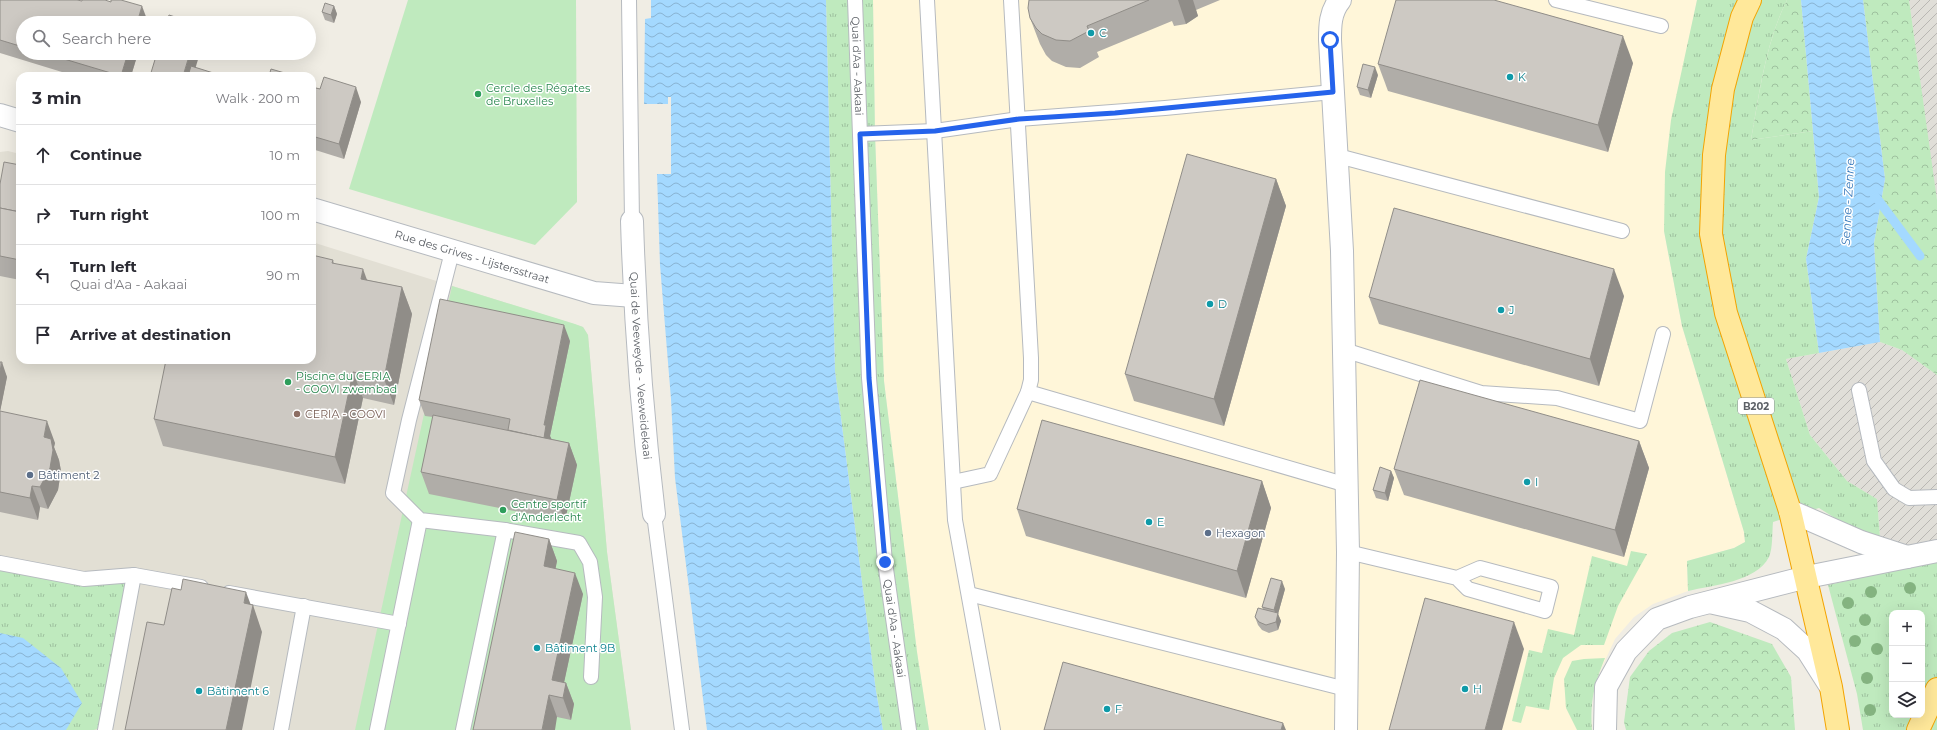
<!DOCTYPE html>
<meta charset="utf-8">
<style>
body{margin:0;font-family:Montserrat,sans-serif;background:#f7f7f7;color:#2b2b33}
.controls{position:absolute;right:12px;bottom:12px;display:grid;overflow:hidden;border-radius:8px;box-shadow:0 4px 16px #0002}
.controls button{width:36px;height:36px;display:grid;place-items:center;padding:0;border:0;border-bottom:1px solid #e1e1e2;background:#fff;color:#2b2b33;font:20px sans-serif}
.stop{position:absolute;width:12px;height:12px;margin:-9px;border:3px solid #2563eb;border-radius:50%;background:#fff}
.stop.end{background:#2563eb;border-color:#fff;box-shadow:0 1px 4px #0008}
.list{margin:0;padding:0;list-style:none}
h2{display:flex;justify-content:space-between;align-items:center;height:52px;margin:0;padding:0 16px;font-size:17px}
h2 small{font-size:13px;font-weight:400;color:#7c7c81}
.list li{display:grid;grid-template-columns:26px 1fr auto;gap:12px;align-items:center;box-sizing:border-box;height:60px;padding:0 16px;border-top:1px solid #e1e1e2}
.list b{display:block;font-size:15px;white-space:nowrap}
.list p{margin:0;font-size:13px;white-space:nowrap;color:#7c7c81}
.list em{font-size:13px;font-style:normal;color:#7c7c81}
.icon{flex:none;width:22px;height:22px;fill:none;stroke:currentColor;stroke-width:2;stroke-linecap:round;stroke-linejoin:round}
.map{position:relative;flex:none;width:1937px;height:730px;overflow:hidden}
.search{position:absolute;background:#fff;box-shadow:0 4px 16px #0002;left:16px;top:16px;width:300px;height:44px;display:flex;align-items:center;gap:10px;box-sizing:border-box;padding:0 14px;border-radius:22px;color:#7c7c81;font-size:15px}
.panel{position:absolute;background:#fff;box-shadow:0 4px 16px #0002;left:16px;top:72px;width:300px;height:292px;border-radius:12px}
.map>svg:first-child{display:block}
</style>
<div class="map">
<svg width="1937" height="730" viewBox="0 0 1937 730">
<defs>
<pattern id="industrial-furrows" width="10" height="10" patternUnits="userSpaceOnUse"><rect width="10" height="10" fill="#e0ded8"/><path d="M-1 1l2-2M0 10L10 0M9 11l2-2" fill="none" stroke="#b9b7b3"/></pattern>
<pattern id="grass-tufts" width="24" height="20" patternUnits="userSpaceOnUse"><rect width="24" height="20" fill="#bfeabe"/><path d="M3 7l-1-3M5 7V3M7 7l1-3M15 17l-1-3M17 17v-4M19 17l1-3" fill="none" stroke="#9ec19e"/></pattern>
<pattern id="forest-crowns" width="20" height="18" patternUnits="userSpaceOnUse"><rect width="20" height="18" fill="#bfeabe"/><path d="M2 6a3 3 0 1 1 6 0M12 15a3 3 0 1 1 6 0" fill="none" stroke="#9ec19e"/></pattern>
<pattern id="water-waves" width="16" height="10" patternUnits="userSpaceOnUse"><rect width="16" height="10" fill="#a4d9ff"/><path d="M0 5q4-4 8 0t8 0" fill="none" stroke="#89b3d2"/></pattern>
</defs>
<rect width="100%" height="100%" fill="#f0ede4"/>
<polygon fill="#fff6d9" points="873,0 1697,0 1685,59 1664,231 1682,326 1744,532 1745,542 1734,548 1687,561 1688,591 1653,604 1634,617 1615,639 1596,680 1590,708 1592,730 929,730 917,652 884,381 875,134"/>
<g fill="url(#industrial-furrows)">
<polygon points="1909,0 1937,0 1937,200 1935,190"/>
<polygon points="1880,342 1902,350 1937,375 1937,561 1880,537 1877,499 1847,481 1810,435 1786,359"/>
</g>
<polygon fill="#e2dfd4" points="8,151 20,154 20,360 312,360 312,242 583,327 588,335 607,552 631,730 0,730 0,152"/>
<g fill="url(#grass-tufts)" fill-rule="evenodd">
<polygon points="826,0 873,0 875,134 884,381 917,652 929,730 883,730 876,691 835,371"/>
<path d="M1697 0H1787C1766 41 1759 94 1751 140L1813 131 1819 197 1806 259 1819 353 1786 359 1810 435 1847 481 1877 499 1880 537 1849 527 1819 508 1773 522C1772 532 1773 548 1769 557 1756 582 1713 585 1688 591L1687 561 1734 548 1745 542 1744 532 1682 326 1664 231 1665 172 1671 120Z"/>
<polygon points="1631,551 1647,554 1618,606 1604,645 1581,645 1563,658 1554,678 1549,710 1526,706 1521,723 1512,721 1529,650 1542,653 1548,629 1574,635 1592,556 1627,566"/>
<polygon points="0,559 128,583 102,727 94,730 0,730"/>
<path d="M1937 561V730H1863L1857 694 1828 585ZM1892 613H1922V715H1892Z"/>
<path d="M1605 658C1594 685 1590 701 1592 730H1577L1566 708 1564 679 1572 661 1584 659Z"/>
</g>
<g fill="url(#forest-crowns)">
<path d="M1787 0H1801L1813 131 1751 140C1759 95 1766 41 1787 0Z"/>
<polygon points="1863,0 1909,0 1937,200 1937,375 1902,350 1880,342 1874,243 1885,179"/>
<polygon points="1710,622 1772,644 1791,677 1795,730 1626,730 1624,722 1630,677 1649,651 1672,633"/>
</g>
<g fill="#bfeabe">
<polygon points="408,0 576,0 577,202 535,245 349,189"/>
<polygon points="452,286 575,324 583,327 588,335 607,552 631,730 355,730"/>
</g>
<g fill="url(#water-waves)">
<polygon points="651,0 826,0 835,371 876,691 883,730 707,730 675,478 671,399 660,265 657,174 671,174 671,97 668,97 668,104 644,104 645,19 651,18"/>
<polygon points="1801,0 1863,0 1885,179 1874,243 1880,342 1819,353 1806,259 1819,197"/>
<polygon points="0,633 23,638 61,668 82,703 66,730 0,730"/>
</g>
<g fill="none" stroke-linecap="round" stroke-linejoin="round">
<polyline stroke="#a4d9ff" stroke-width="9" points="1873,193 1920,256"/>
<g stroke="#b6babf" stroke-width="16">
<g id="service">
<polyline points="629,0 632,221"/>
<path id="s1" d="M855 0 869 378 885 562 909 730"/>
<polyline points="927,0 955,520 993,730"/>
<polyline points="1011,0 1031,358 1031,380 1028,392 1347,485"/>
<polyline points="1556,0 1661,26"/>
<polyline points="860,134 935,131 1019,119 1165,108 1333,92"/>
<polyline points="1338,156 1622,231"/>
<polyline points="452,252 409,420 393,493 420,520 505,530 579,543 590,562 595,597 591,677"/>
<polyline points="1344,350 1481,393 1557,398 1640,421 1663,334"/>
<polyline points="1859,390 1874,461 1894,489 1909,498 1937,497"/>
<polyline points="953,482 990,474 1028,392"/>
<polyline points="654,514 682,730"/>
<polyline points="1348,552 1457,578 1468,589 1545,611 1551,587 1480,568 1457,578"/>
<polyline points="0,563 84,579 134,575 201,587"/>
<polyline points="229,593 399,624"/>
<polyline points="969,594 1346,689"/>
<polyline points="105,730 134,575"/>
<polyline points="281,730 304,606"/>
<polyline points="377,730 420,520"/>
<polyline points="463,730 505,530"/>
</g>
</g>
<g stroke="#b6babf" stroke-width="24">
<g id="minor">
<path d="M1340 0C1330 12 1330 26 1330 40L1342 251 1348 552 1346 730"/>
<polyline points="0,115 20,121"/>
<path id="s2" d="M312 209 594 293 634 296"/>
<path id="s3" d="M632 221C635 319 642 416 654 514"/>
<polyline points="1790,511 1861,542 1907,557"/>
<polyline points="1714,603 1750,611 1784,629 1808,651 1829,684"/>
<polyline points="1605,730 1606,687 1626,651 1657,619 1690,607 1807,577 1937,551"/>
</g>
</g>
<g stroke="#f3a300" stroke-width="24">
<g id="trunk">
<polyline points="1750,0 1742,17 1723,89 1714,155 1711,234 1726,313 1790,511 1831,687 1838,730"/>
<polyline points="1918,730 1937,689"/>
</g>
</g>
<use href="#service" stroke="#fff" stroke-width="14"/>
<use href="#minor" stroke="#fff" stroke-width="22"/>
<use href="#trunk" stroke="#ffe89a" stroke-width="22"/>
</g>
<g fill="#84b380">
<circle cx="1910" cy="588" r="6"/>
<circle cx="1871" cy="592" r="6"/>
<circle cx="1848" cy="603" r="6"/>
<circle cx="1865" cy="620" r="6"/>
<circle cx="1855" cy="641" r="6"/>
<circle cx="1877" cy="649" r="6"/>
<circle cx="1867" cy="678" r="6"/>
<circle cx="1870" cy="710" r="6"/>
</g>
<g fill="#b0ada8">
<polygon points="0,0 148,22 23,23 23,53 138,53 131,76 75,76 0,53"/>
<polygon points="1029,0 1220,0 1196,10 1198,16 1186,24 1174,26 1172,21 1097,52 1099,57 1080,68 1066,67 1052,61 1046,55 1040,44 1030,18"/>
<polygon points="334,6 337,14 334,23 325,20 322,12"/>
<polygon points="1633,63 1608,152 1388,91 1378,64"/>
<polygon points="1378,75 1371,98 1360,95 1357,87"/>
<polygon points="312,87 361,102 344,159 312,149"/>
<polygon points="20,165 20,280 0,276 0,184"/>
<polygon points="1276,179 1286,206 1224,426 1134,401 1125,374"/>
<polygon points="333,260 334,263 368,280 402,287 412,314 394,405 363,398 345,484 163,446 154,419"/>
<polygon points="1624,296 1599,386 1379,324 1369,297"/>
<polygon points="570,341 550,436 551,439 569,443 577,465 565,521 429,494 421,472 433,417 425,416 419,400"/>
<polygon points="0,362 7,377 0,411 55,443 54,447 59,460 61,471 58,490 48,509 40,507 38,520 0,512"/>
<polygon points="1639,441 1649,468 1624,557 1404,495 1394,469"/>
<polygon points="1391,471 1394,478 1388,501 1376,498 1373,490"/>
<polygon points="1262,481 1271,508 1246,598 1026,536 1017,509"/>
<polygon points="549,539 557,561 555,569 583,594 564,682 566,683 574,704 571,720 557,717 473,730"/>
<polygon points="1285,589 1278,614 1281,621 1278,630 1269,633 1262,630 1258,625 1255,617 1263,609 1262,607"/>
</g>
<g fill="#908d88">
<polygon points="1178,0 1193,0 1198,16 1186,24"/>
<polygon points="142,6 148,22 147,23 137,23"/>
<polygon points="334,6 337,14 334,23 331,15"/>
<polygon points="1623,36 1633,63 1608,152 1598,125"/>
<polygon points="128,53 138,53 131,76 121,76"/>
<polygon points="190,53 200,53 193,76 183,76"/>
<polygon points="1375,67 1378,75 1371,98 1368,90"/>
<polygon points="356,87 361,102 344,159 339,144"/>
<polygon points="1276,179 1286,206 1224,426 1214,399"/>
<polygon points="363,269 373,296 361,279"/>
<polygon points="1614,269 1624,296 1599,386 1590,359"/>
<polygon points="402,287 412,314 394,405 384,379"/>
<polygon points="564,325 570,341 550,436 552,440 542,443 544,425"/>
<polygon points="2,362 7,377 0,412 0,371"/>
<polygon points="353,372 363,398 345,484 335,457"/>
<polygon points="47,421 55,443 54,447 59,460 61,471 58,490 48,509 40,487 44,437"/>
<polygon points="1639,441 1649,468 1624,557 1615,530"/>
<polygon points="569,443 577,465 565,521 557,500"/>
<polygon points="1391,471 1394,478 1388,501 1385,493"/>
<polygon points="1262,481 1271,508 1246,598 1237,571"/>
<polygon points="32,486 40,507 38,520 30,498"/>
<polygon points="549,539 557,561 552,588 544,566"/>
<polygon points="575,573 583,594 561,697 552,680"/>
<polygon points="1282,581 1285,589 1278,614 1281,621 1278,630 1276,622 1277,617 1274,610"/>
<polygon points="246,592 252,608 253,605 262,632 242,730 226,730 244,603"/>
<polygon points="1514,622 1524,649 1502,730 1485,730"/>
<polygon points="566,683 574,704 571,720 563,698"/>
<polygon points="549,695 557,717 555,730 542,730"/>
<polygon points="1283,723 1286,730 1281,730"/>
</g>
<g fill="#cdc9c3" stroke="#908d88">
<polygon points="0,0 77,0 82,1 82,0 105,0 111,2 111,0 121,0 142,6 137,23 23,23 23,47 0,40"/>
<polygon points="1029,0 1149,0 1087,26 1089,31 1070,41 1056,40 1042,34 1036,28 1030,18 1028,8"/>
<polygon points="1396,0 1494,0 1623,36 1598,125 1378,64"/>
<polygon points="325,3 334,6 331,15 322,12"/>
<polygon points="169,15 194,23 166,23"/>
<polygon points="44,53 128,53 121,76"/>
<polygon points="157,53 190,53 183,76 150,76"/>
<polygon points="1363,64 1375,67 1368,90 1357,87"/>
<polygon points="191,66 223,76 188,76"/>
<polygon points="271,69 295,76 269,76"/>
<polygon points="324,77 356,87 339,144 312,136 312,87 320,89"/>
<polygon points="1187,154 1276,179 1214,399 1125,374"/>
<polygon points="4,162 20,165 20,212 0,208 0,184"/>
<polygon points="0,208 20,212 20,260 0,256"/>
<polygon points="1394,208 1614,269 1590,359 1369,297"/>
<polygon points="312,255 333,260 332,263 363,269 361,279 402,287 384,379 353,372 335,457 154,419 166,360 312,360"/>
<polygon points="440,299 564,325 544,425 546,425 544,438 508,430 510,419 419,400"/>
<polygon points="0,362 2,362 0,371"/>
<polygon points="1420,380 1639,441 1615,530 1394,469"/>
<polygon points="0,411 47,421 44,437 51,439 53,450 50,468 40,487 32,486 30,498 0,492"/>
<polygon points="433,415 569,443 557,500 421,472"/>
<polygon points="1042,420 1262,481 1237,571 1017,509"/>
<polygon points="1380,467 1391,471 1385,493 1373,490"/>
<polygon points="515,532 549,539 544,566 575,573 552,680 566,683 563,698 549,695 542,730 473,730"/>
<polygon points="1271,578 1282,581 1274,610 1262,607"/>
<polygon points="183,579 246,592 244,603 253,605 226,730 125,730 147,622 164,625 172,588 181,590"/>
<polygon points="1425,598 1514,622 1485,730 1389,730"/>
<polygon points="1258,608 1278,613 1276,622 1266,625 1259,622 1255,617"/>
<polygon points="1063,662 1283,723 1281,730 1044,730"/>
</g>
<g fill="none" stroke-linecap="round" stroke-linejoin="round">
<polyline stroke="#2563eb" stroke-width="5" points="885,562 869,378 860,134 935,131 1019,119 1115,113 1333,92 1330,40"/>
</g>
<g fill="#0f9aa8" stroke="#fff" stroke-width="1.5">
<circle cx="1091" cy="33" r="4"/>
<circle cx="1510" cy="77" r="4"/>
<circle cx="1210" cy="304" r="4"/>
<circle cx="1501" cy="310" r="4"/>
<circle cx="1527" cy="482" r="4"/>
<circle cx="1149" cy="522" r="4"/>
<circle cx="537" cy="648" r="4"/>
<circle cx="1465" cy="689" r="4"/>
<circle cx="199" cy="691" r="4"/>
<circle cx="1107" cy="709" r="4"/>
</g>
<g fill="#2e9e5b" stroke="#fff" stroke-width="1.5">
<circle cx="478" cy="94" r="4"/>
<circle cx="288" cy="382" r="4"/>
<circle cx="503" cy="510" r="4"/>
</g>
<circle fill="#8d6e63" stroke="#fff" stroke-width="1.5" cx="297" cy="414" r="4"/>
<g fill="#5c6f8a" stroke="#fff" stroke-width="1.5">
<circle cx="30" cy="475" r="4"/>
<circle cx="1208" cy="533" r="4"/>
</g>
<g text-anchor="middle" stroke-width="3" stroke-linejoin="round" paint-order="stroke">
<rect fill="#fff" stroke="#8d9094" stroke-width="1" x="1738" y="398" width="36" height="16" rx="3"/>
<g font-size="10" font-weight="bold" fill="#5c6066">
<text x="1756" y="410">B202</text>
</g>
<g font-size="11" fill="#0d838f" stroke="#fff" text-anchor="start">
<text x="1099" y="37">C</text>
<text x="1518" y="81">K</text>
<text x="1218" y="308">D</text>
<text x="1509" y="314">J</text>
<text x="1535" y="486">I</text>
<text x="1157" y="526">E</text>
<text x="545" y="652">Bâtiment 9B</text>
<text x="1473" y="693">H</text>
<text x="207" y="695">Bâtiment 6</text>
<text x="1115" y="713">F</text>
</g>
<g font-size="11" fill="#5c6066" stroke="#fff">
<text dy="4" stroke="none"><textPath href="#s1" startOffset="66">Quai d'Aa - Aakaai</textPath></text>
<text dy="4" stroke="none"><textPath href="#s2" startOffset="167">Rue des Grives - Lijstersstraat</textPath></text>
<text dy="4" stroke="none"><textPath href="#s3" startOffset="145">Quai de Veeweyde - Veeweidekaai</textPath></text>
<text dy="4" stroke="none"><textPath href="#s1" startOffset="630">Quai d'Aa - Aakaai</textPath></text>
</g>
<g font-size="11" fill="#27864d" stroke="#fff" text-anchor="start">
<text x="486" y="92">Cercle des Régates<tspan x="486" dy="13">de Bruxelles</tspan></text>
<text x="296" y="380">Piscine du CERIA<tspan x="296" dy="13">- COOVI zwembad</tspan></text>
<text x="511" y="508">Centre sportif<tspan x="511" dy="13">d'Anderlecht</tspan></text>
</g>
<g font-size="11" fill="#785e54" stroke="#fff" text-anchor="start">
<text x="305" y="418">CERIA - COOVI</text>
</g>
<g font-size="11" fill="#4e5e75" stroke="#fff" text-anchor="start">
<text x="38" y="479">Bâtiment 2</text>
<text x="1216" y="537">Hexagon</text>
</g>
<g font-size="12" font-style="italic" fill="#3779bb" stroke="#fff">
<text transform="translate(1848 202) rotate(-87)" y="4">Senne - Zenne</text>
</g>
</g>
</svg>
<div class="controls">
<button>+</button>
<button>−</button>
<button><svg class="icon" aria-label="layers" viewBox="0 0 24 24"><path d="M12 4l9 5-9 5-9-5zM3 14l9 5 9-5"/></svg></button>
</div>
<div class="stop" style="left:1330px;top:40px"></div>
<div class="stop end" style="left:885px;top:562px"></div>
<div class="search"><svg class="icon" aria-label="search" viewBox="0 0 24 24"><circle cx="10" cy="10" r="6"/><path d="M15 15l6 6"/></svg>Search here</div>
<section class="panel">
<h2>3 min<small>Walk · 200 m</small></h2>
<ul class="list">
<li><svg class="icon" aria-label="ahead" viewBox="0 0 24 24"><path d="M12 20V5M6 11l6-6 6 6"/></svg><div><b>Continue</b></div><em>10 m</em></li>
<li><svg class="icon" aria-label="right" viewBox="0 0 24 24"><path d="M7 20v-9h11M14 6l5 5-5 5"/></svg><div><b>Turn right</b></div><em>100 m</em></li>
<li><svg class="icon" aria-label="left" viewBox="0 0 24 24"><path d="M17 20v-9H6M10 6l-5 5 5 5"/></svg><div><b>Turn left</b><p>Quai d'Aa - Aakaai</p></div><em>90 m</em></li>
<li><svg class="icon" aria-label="arrive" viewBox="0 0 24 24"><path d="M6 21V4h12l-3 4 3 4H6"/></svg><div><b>Arrive at destination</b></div></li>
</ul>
</section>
</div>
